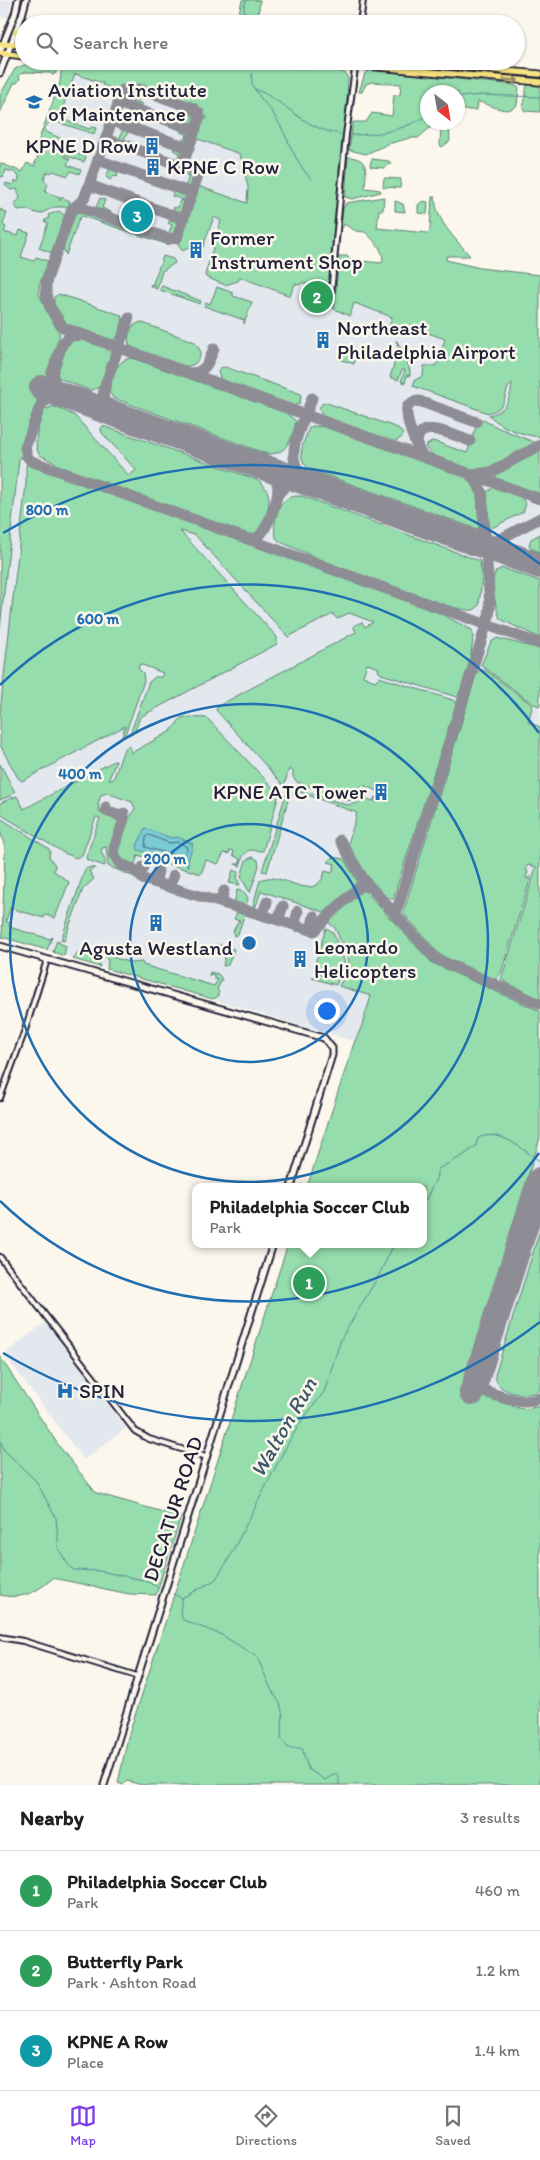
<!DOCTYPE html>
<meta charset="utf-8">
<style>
body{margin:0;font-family:Itim,sans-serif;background:#f6f6f6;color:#202124}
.compass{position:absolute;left:420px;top:85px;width:45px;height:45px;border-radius:50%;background:#fff;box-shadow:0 1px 4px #0004;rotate:149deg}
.you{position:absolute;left:326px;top:1010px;width:18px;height:18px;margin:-12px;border:4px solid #fff;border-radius:50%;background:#1a73e8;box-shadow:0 0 0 8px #1a73e833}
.badge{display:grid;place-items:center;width:32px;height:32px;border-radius:50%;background:#7c3aed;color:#fff;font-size:16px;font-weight:700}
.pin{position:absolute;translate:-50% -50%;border:2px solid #fff;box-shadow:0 1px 5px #0006}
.popup{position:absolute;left:192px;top:1183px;width:235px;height:65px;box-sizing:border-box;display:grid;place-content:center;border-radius:10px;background:#fff;filter:drop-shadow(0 1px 4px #0005);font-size:16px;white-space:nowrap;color:#757577}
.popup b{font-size:19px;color:#202124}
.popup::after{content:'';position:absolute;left:50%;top:100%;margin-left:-10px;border:10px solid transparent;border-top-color:#fff}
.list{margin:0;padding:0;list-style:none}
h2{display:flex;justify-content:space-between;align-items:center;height:65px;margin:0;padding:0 20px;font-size:21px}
h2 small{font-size:16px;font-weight:400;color:#757577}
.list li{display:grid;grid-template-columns:32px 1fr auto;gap:15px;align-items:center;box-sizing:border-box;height:80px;padding:0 20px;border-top:1px solid #e0e0e0}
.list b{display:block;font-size:19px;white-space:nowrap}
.list p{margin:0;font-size:16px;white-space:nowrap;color:#757577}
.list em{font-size:16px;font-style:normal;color:#757577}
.icon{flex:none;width:28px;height:28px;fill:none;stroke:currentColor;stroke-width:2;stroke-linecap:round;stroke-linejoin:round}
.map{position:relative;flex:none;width:540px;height:1785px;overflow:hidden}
.search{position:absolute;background:#fff;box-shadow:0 1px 4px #0004;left:15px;right:15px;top:15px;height:55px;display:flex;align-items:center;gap:12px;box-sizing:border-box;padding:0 18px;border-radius:28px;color:#757577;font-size:19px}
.sheet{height:305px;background:#fff}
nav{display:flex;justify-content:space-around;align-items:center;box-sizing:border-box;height:70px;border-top:1px solid #e0e0e0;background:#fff;font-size:14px;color:#757577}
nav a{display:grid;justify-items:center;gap:2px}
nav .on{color:#7c3aed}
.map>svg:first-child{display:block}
</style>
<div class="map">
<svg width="540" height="1785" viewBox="0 0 540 1785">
<rect width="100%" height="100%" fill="#fbf7ec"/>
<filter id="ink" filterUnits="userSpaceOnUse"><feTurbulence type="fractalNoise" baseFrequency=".02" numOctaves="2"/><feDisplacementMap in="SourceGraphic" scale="10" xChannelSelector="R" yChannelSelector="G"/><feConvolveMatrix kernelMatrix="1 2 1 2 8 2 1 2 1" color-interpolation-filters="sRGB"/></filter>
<g filter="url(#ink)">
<g fill="#e3e8ee">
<polygon points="0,0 12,0 8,18 0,17"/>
<polygon points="69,62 137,63 343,77 328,260 540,279 540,1785 358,1244 423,1244 423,1187 381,1187 421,1061 2,937 5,848 0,830 0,166 28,175 50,124 48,117"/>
<polygon points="46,1322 126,1428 84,1460 4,1354"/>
</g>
<g fill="#95ddac" stroke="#5c8074">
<polygon points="242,0 260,0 257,24 233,24 233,17 238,17"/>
<polygon points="32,62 56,63 56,73 53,75 50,73 25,72 19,75 20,79 17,83 14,83 0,113 0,95 15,69"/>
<path d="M69 62 335 69 345 73 348 78 347 99 330 287C329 299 326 311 311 311L314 303 304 299 310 286 302 282 300 285 295 284 290 296 240 277 238 281 225 285 206 277 205 275 221 221 214 217 202 249 192 247 190 251V248H187L183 251 180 248 178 242 198 186 247 203 248 187 240 154 195 138 202 118 207 119V117L203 115 198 108C180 101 161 92 142 89 129 86 115 91 102 85L103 82 102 83 75 74 59 118 89 129 92 127 96 128 94 134 60 123 50 122 45 128 46 132 60 138 65 144 62 148 86 157 84 162 65 155V157L70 159 67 165 81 170 79 174 71 171 68 176 53 171 51 173 47 172 44 179 48 184 45 192 60 197V201L61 197 70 201 68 207H54L40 214 24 209 18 210 14 204 20 199 17 189 11 190 5 185 6 183 13 185 15 181 18 182 19 177 14 172 6 170 3 177 1 176 0 179V163L22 172 27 163 34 166 43 145 38 142 60 82 62 63Z"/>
<path d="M370 70 514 85 519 88 517 105C507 117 489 103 478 102L477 110H458V92H428V122L449 123 450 141 442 147 440 145 441 127 432 126 418 138H410L388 144 366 154 349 150 353 122H366L372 113 392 116 394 95H400L401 84 372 82 366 84 362 92H359L365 73Z"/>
<polygon points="527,85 540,86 540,112 525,111 523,108"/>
<polygon points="136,93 142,94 137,102 143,104 140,108 132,104"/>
<polygon points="130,110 136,112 131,121 138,123 137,126 126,123"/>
<polygon points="187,110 197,114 194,126 188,124 193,116 186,113"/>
<polygon points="123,128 129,131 124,139 132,142 130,145 119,141"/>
<polygon points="181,128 191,133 189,141 186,144 181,142 183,139 185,140 187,134 180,132"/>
<polygon points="176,146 185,151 180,163 175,161 180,153 173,150"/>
<path d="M348 157C370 158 366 171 365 188L380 190 381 192 352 199 345 197Z"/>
<polygon points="372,159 389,161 391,163 384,168 371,167 370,165"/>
<polygon points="110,168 119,170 117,177 114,176 110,180 106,177"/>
<polygon points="188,172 193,174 196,178 193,187 189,189 185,187 189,176 186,175"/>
<polygon points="384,178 401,179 400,188 383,187"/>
<polygon points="174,190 186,193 187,201 172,196"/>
<path d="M384 197 383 210H379L377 228 427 233 430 230 432 197H435C436 222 456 239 470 256H447L446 260 480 268 540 275V437C523 435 501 428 489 415 506 412 511 398 512 383 501 393 511 407 488 413L413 386 415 380 423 376 424 366H435L438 362 445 339 411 327 409 329 406 328 402 333 398 332 397 334 388 331 392 317 354 303 350 316 334 309 339 256H348L349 260 382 263C386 251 373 240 365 232L356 231 344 224 343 227H341L343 209 346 203Z"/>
<polygon points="100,198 105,200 102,208 111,212 109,215 95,210"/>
<polygon points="180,200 187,202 183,213 180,215 174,212 173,210 174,207 178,208"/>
<polygon points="395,201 403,204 405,212 395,211"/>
<polygon points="422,201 428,202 427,214 418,213 418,205"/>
<polygon points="0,209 7,213 3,225 6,227 4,232 18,236 20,230 29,233 21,257 34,261 36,257 48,261 39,286 39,294 60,335 22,445 23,457 22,459 20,456 19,460 0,628"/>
<polygon points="59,211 65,216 52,253 39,248 48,223 44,221 49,218 48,215"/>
<polygon points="81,211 168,242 169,245 82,216 79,219 66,255 63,248 75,214"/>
<polygon points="172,218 176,219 179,225 175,235 170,238 168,235 172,225 168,223"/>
<polygon points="163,256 173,259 175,263 162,271 157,289 150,286 151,284 154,285 153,283"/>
<polygon points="162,286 201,301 200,304 160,290"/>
<polygon points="217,287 233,293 233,296 252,302 244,324 244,320 204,306 206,302 210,304"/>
<path d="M59 294 121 315C125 324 122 335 113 340L109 339 67 324 54 304V297Z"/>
<path d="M140 322 195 342 201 352C200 360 194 367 185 366 172 365 145 352 132 348 125 341 129 333 133 326Z"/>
<polygon points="74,340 82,340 106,348 111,354 101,386 91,391 56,377 67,345"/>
<path d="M396 340C401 347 411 366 410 376L407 375 405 383 401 381 405 370H402L398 380 390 377 399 349Z"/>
<polygon points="355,349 354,364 339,359 342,351 353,355"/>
<path d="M132 358 286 413 296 421C292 439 287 455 267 454L113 398 109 392C112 378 116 359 132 358Z"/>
<polygon points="225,367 301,394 300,403 294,406 221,380 218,372 220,368"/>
<polygon points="327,403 398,428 403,434 402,437 394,442 322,416 319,408 323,403"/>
<path d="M53 406 74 415 129 476 136 470 102 433 101 428 103 426 258 480C277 495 267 513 260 531L256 534 250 535 70 471 40 455C31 445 40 422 44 410Z"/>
<path d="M479 418 499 428 536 443C518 453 494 472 473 469 464 468 455 463 447 460 438 457 429 455 425 446L433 441 467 453Z"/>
<path d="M312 426 325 427 466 477 469 482 472 483 477 494 479 528 477 529 309 469C295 457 304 442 309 428Z"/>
<polygon points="540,451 540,494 496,478 496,475"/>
<path d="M28 464 439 613 472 630C476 643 464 686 457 697L381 674 378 671 379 668 367 664 363 676 375 681 379 677 453 700 456 704 393 899C378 899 356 857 348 844L357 813 297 791 289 797 267 872 262 871 286 794 290 789 296 788 347 805 357 803 362 797 373 801 375 797H378L374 799 376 803 389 797V793L385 790 378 791 362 785 356 799 346 801 297 782 293 777V771L289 769 284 786 216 710 218 706 356 632 353 626 362 622 365 627 373 622 349 613 337 619 333 614 288 637 195 535 180 531 277 637V644L140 717 135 731 130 734 149 682 155 677H161L163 673 140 664 138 668 143 673 144 681 124 737H122L125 726 22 781 18 778 0 745V711L26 484V465Z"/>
<polygon points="494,487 521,497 526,504 523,512 492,528 489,525 487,492"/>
<path d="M302 496 480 561 482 579 479 605C477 608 476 609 473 610 451 614 305 554 279 541 270 535 276 508 284 501 289 496 295 496 302 496Z"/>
<polygon points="540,534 540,552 532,549 529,545 531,539"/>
<path d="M502 568 540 581V638L500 619C496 606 489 583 496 571Z"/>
<polygon points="497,638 540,649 540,706 533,704 481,665 491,642"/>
<polygon points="481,670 485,670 531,704 532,708 528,722 540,727 540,999 501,980 536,867 528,865 526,870 528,871 526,878 528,879 530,876 530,880 501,973 496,980 440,955 403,913 477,672"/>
<path d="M182 717 207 718 279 794 263 851 249 850 243 856 240 866 235 864H239L241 860 233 855 234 851 230 850 229 854 224 853 218 864 206 860 201 874 138 855 134 867C118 861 113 856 119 839 121 834 122 828 125 824 128 818 133 815 135 808L132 802 107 793 101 795 98 804 100 813 121 821C112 845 101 862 133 871L132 876 108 866 106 847 102 848 101 852 105 859V866L87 860 86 857 100 818 96 817 82 855 76 858 64 853 0 814V803L17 796 24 809 114 761H116L109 779 113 780 124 749 130 746 131 753 171 731Z"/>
<polygon points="0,764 15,792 12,795 0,800"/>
<polygon points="0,818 48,848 50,851 49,857 55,865 54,871 69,882 55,918 45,915 44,918 10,908 6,921 10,923 9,927 50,939 52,937 47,950 2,937 5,848 0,830"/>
<polygon points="253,857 258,860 259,866 250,893 241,877 246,860"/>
<path d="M332 857 344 859 359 884 327 913 261 891 255 909H252L260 880C264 879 268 877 272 878 291 879 317 902 325 871L332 873 335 864 328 862Z"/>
<polygon points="92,867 95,868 89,871 94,879 83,889 64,941 61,940 85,869"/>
<polygon points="233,870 238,872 237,879 240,885 229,883"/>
<polygon points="237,890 244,892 248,898 246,907 234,903"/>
<polygon points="362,890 366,892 432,963 540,1011 540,1138 461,1390 519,1408 527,1409 540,1406 540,1785 142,1785 127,1781 123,1785 118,1783 128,1737 288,1244 423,1244 423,1187 307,1187 354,1043 361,1028 371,996 339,986 348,969 349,960 335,928 328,922 330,917"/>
<polygon points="240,911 244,916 238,934 234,936 233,932 237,923 240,921 234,919 237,912"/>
<polygon points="326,928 333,932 345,963 336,985 312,978 318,974 321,975 314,967"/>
<polygon points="57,940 59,941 59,943 66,946 64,956 53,952"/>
<polygon points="216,944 234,949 228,965 223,966 225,955 215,951"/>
<polygon points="87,951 98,956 100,967 73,959 78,952"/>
<polygon points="104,954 131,963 142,962 143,965 214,986 218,980 214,979 214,975 211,974 209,977 210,972 218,974 222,979 217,990 219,992 217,997 213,999 107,969 108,961"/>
<path d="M540 1230V1390C527 1399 496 1394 495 1375Z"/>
<path d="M0 1357 59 1446 96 1493 181 1517 156 1595 129 1594 53 1578C37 1592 22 1600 0 1595Z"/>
</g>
<polygon fill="#7acbd4" stroke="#578797" points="145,828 171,838 178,837 193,844 188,861 188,867 184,863 138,850 137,846"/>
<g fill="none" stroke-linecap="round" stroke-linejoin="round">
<polygon stroke="#456678" stroke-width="1" points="149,835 169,843 177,842 186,846 187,849 184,856 181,857 145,847 146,837"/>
<g stroke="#578797" stroke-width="1">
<polyline points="245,24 244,5 247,0"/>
<path d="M252 74C252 79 251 82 253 86 258 96 267 105 274 115 288 136 293 160 311 179"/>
<path d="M255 89C288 102 301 128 340 134"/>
<polyline points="458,97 482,95 540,97"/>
<path d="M352 135C379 135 404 130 428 115"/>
<path d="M423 1205 436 1179 438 1169 464 1155 476 1146 478 1138C501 1128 521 1149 540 1161"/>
<polyline points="0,1440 4,1450 36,1481 56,1518 59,1550 69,1566 74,1570 100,1571 143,1580 158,1587"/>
<polyline points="173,1594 182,1598"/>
<polyline points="182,1598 215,1580 227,1562 285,1449 300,1423 324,1392 341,1339 379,1275 394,1244"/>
<polyline points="182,1599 180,1611 183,1620 222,1635 257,1657 272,1691 280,1703 283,1716 281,1738 288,1748 302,1748 308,1769 325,1780 336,1773 339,1776 339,1785"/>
</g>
<g stroke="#8e8c94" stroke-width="11">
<polyline points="118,103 195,130"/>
<polyline points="112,121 189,148"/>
<polyline points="98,160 192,193"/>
<path d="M182 166 200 117 199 113 193 108 139 89 123 90 84 199 72 209 47 279C43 297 51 314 64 328L540 499"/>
<polyline points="89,185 183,219"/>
<polyline points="74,207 79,207 170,239 177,238 199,172 106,139"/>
<path d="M129 318 104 388C100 408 114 413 130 420"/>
<polyline points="81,335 70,336 62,344 52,373 58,393 43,403 39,409 25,448 27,456 31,461 540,644"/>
<path d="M190 373C206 373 209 361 214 348"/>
<path d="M312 398C300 433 275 465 318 487"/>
<path d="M418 448C412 414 456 436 470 441"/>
<path d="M425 458C416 450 405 419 407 407L413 402 419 401 476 422"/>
<polyline points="476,474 491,472 540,445"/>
<polyline points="278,494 287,484 302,481"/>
<polyline points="487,538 496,547 511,556"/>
<path d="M248 539H255C267 533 281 495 277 482 275 475 270 472 264 468"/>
<path d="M462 539C471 539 482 540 484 529"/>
<polyline points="485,547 540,518"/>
<polyline points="106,807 106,811 123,817"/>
<polyline points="124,813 124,819 114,848 114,855 120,864 133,869 143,879"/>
<polyline points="340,840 363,879 436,959 540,1004"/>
<polyline points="143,867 140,875 143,879 265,916"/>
<polyline points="158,883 156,879 158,871"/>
<polyline points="173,888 171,884 174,875"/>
<polyline points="267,902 263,913 265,916 314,931 328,916 361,885 370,887"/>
<polyline points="223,903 221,899 224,891"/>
<polyline points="314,916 312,926 321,924"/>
<polyline points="398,918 396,913 398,906 489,616 490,606 482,494 479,484 471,475"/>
<polyline points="281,921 279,917 283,906"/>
<polyline points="297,926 295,923 298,911"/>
<path d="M474 1387C494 1393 520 1407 540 1398"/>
</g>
<g stroke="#8e8c94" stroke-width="26">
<polyline points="42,388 540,566"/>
<polyline points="472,1393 540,1180"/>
</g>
<g stroke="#22223b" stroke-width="8">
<g id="street">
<polyline points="360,24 363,0"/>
<polyline points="330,304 346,135 356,61"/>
<polyline points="0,1098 25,1030 47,960"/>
<polyline points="0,1257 135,1431 149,1439 207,1457"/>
<polyline points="0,1637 23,1641 137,1676"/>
</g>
</g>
<g stroke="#22223b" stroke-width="9">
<g id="secondary">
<polyline points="0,52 15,14 18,0"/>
<polyline points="0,73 22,15 26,0"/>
<polyline points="0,946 324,1038 332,1048 332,1055 291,1187"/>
<polyline points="104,1785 273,1244"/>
</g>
</g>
<g stroke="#22223b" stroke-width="9">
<g id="primary">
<polyline points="16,31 24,43"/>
<polyline points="0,44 24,45"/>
<polyline points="0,53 24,56"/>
<polyline points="268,61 356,65 540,82"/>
<polyline points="388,61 540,74"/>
</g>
</g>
<use href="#street" stroke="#fbf7ec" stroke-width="4"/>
<use href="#secondary" stroke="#fbf7ec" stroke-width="5"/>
<use href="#primary" stroke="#f7e281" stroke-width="5.5"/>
</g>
<defs><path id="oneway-shaft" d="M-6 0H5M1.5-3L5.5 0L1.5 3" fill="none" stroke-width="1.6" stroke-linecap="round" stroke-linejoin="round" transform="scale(1.25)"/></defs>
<use stroke="#8c825e" href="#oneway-shaft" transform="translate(511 80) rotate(5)"/>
</g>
<g fill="none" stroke="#1f6fb2" stroke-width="2.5">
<circle cx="249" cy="943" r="119"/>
<circle cx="249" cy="943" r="239"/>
<path d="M539 1153A358 358 0 0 1 0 1201M0 685A358 358 0 0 1 539 733"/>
<path d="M540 1322A478 478 0 0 1 3 1353M3 533A478 478 0 0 1 540 564"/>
</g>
<defs>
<g id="university-bare" transform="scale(1.35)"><path d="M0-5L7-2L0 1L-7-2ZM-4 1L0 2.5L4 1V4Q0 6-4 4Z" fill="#1f6fb2" stroke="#fbf7ec" stroke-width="2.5" paint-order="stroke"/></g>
<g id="building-bare" transform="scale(1.35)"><path d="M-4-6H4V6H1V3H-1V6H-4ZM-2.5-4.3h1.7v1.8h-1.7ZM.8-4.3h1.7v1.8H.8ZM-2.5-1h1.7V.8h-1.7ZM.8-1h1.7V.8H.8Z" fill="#1f6fb2" stroke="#fbf7ec" stroke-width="2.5" paint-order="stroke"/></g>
<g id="hospital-bare" transform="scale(1.35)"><path d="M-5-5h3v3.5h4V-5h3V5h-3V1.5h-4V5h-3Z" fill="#1f6fb2" stroke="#fbf7ec" stroke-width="2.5" paint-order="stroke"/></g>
</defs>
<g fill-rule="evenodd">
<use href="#university-bare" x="34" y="102"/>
<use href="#building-bare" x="152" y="146"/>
<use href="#building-bare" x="153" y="167"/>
<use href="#building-bare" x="196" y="250"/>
<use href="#building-bare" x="323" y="340"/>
<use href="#building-bare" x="381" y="792"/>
<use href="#building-bare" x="156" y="923"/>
<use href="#building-bare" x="300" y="959"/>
<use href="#hospital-bare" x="65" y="1391"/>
</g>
<g text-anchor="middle" stroke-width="5" stroke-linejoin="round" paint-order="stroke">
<g font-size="21" fill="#22223b" stroke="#fbf7ec" text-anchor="start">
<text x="48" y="97">Aviation Institute<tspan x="48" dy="24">of Maintenance</tspan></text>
<text x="138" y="153" text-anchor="end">KPNE D Row</text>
<text x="167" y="174">KPNE C Row</text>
<text x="210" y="245">Former<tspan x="210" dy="24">Instrument Shop</tspan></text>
<text x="337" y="335">Northeast<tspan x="337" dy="24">Philadelphia Airport</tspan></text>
<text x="367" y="799" text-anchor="end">KPNE ATC Tower</text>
<text x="314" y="954">Leonardo<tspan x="314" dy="24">Helicopters</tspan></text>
<text x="156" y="955" text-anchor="middle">Agusta Westland</text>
<text x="79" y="1398">SPIN</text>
</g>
<g font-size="21" fill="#22223b" stroke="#fbf7ec">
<text transform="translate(173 1509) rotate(-72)" y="7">DECATUR ROAD</text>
</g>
<g font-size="22" font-style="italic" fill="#3c5569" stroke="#fbf7ec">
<text transform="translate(283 1427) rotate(-60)" y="8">Walton Run</text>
</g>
</g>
<circle cx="249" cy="943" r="8" fill="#1f6fb2" stroke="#fbf7ec" stroke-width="2.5"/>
<g font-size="15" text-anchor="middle" font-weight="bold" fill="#1f6fb2" stroke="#fbf7ec" stroke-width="5" stroke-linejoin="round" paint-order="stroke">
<text x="47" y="515">800 m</text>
<text x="98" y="624">600 m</text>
<text x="80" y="779">400 m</text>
<text x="165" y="864">200 m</text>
</g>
</svg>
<svg class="compass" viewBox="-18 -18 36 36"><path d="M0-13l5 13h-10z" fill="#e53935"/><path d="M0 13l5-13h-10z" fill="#757577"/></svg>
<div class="you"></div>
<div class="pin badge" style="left:309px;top:1283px;background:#2e9e5b">1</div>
<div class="popup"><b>Philadelphia Soccer Club</b>Park</div>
<div class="pin badge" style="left:317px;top:297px;background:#2e9e5b">2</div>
<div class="pin badge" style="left:137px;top:216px;background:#0f9aa8">3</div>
<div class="search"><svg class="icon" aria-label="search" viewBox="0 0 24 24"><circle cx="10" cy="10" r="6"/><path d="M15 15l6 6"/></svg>Search here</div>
</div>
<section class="sheet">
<h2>Nearby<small>3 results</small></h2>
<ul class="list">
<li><span class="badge" style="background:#2e9e5b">1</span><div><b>Philadelphia Soccer Club</b><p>Park</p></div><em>460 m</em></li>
<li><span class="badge" style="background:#2e9e5b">2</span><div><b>Butterfly Park</b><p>Park · Ashton Road</p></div><em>1.2 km</em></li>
<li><span class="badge" style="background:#0f9aa8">3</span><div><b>KPNE A Row</b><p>Place</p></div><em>1.4 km</em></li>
</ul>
</section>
<nav>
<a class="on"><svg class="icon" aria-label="map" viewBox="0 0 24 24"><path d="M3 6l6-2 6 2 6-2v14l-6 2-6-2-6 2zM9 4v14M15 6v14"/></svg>Map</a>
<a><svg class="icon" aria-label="directions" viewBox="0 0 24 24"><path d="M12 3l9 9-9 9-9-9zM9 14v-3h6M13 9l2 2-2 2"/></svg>Directions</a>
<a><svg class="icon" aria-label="saved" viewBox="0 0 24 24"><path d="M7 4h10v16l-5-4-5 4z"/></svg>Saved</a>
</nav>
